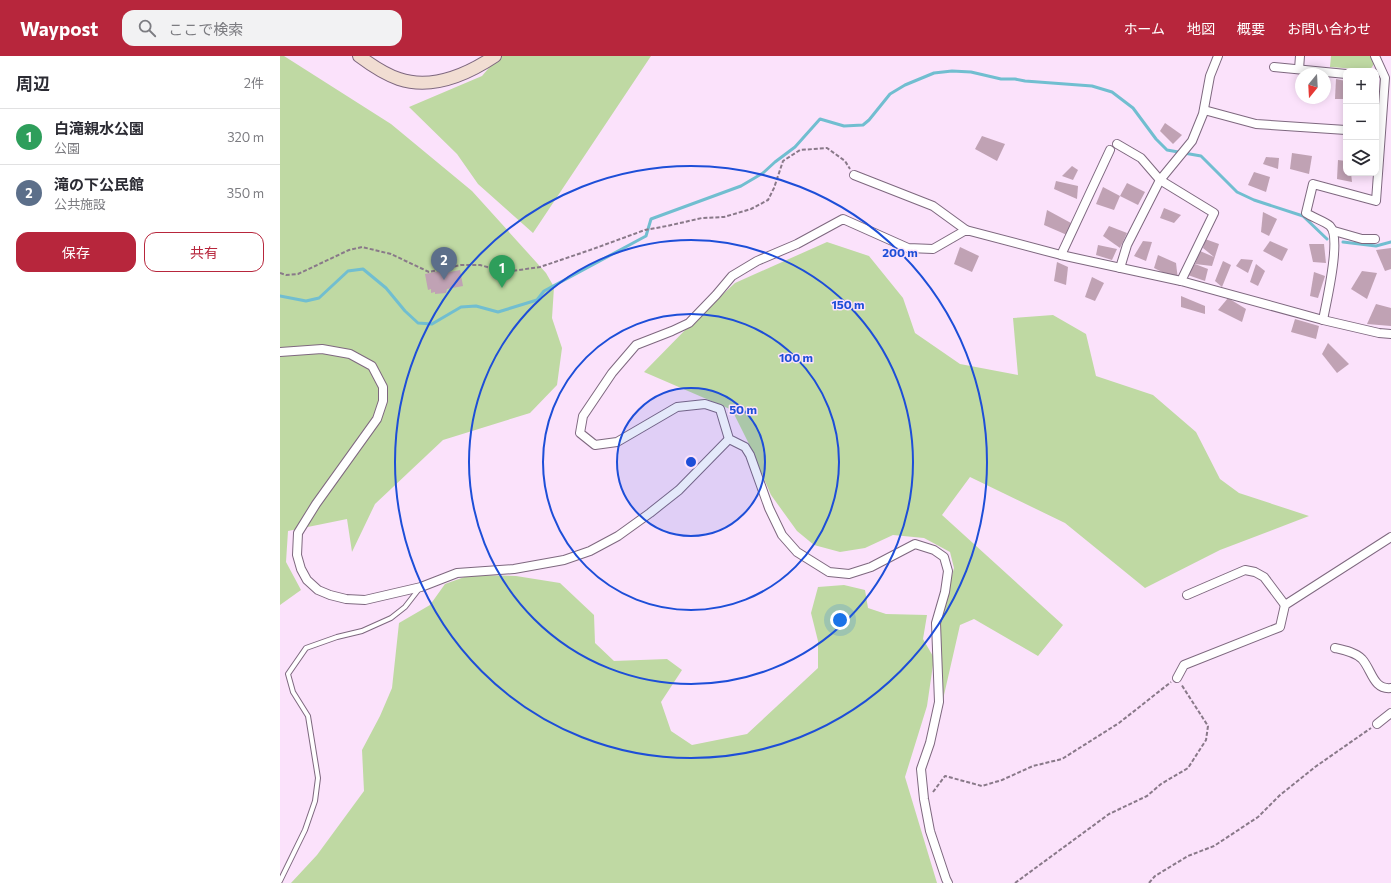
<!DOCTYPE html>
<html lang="ja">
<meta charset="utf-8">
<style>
body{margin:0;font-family:Commissioner,"Noto Sans JP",sans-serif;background:#f2f2f3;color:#2b2b33}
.controls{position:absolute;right:12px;top:12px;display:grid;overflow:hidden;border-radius:8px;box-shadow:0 2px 10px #0003}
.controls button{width:36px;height:36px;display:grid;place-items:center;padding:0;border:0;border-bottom:1px solid #e1e1e2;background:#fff;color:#2b2b33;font:20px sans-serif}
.compass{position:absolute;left:1015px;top:12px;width:36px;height:36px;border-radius:50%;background:#fff;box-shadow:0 2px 10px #0003;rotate:198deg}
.you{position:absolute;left:560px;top:564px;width:14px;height:14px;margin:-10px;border:3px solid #fff;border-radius:50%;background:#1a73e8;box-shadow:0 0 0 6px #1a73e833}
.badge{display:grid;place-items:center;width:26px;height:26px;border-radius:50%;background:#b7263c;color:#fff;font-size:13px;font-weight:700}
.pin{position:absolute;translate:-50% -33px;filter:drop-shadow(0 1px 2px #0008)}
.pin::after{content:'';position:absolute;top:21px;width:14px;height:12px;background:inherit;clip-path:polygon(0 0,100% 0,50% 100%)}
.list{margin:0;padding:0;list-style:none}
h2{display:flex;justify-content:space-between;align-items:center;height:52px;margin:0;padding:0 16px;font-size:17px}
h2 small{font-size:13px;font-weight:400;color:#7c7c81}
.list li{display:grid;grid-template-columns:26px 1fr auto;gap:12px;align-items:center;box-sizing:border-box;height:56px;padding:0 16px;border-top:1px solid #e1e1e2}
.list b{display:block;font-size:15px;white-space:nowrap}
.list p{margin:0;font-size:13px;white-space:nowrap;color:#7c7c81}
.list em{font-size:13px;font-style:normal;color:#7c7c81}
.actions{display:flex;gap:8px;padding:12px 16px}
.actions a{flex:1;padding:9px 0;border:1px solid #b7263c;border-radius:12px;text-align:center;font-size:14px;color:#b7263c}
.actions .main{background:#b7263c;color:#fff}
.icon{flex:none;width:22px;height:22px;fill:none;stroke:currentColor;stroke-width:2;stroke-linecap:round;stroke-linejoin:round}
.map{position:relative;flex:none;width:1111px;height:827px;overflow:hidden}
header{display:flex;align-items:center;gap:24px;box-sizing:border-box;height:56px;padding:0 20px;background:#b7263c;color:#fff}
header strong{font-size:19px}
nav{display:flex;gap:22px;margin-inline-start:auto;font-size:14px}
.search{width:280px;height:36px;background:#f2f2f3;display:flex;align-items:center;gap:10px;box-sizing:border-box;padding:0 14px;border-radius:12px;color:#7c7c81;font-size:15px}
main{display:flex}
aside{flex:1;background:#fff}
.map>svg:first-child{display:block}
</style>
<header>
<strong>Waypost</strong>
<div class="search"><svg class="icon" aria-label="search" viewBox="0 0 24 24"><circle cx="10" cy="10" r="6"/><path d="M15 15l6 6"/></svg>ここで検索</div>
<nav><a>ホーム</a><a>地図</a><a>概要</a><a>お問い合わせ</a></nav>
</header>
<main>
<aside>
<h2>周辺<small>2件</small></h2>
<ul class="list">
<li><span class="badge" style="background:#2e9e5b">1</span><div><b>白滝親水公園</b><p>公園</p></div><em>320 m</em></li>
<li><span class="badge" style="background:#5c6f8a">2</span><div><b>滝の下公民館</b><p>公共施設</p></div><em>350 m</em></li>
</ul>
<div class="actions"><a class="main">保存</a><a>共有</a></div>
</aside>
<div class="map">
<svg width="1111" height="827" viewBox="0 0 1111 827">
<rect width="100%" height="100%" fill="#fbe2fb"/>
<g fill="#bfd9a3">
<polygon points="0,0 4,0 111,68 192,135 266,217 274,231 272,262 282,292 277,329 250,357 163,384 95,448 72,496 67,463 8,475 6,506 21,534 0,549"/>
<polygon points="219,0 371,0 253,177 198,128 177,98 129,51 202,20"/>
<polygon points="1051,0 1090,0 1094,8 1090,14 1050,11"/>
<polygon points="547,186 589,200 623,242 635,277 680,308 738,319 733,262 773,259 806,278 816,320 873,339 916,376 940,423 959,437 1029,460 940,494 865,532 785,467 690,421 662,459 783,569 758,600 694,563 680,569 656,674 659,569 674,512 670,496 644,482 613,479 585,492 560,496 534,489 517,475 491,439 469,388 452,354 364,316 411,268 455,227"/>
<polygon points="190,519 236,520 280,527 314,559 315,587 334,605 387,603 402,614 381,646 391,675 412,689 467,678 538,612 538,585 531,557 538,531 564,529 585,534 588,552 606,558 647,559 643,583 654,602 647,650 625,721 657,827 11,827 37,799 84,735 82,694 100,660 112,632 119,567 150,549 165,528"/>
</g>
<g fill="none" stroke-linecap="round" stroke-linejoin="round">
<g stroke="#71bed0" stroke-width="3">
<polyline points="1063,186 1096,190 1111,186"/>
<polyline points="0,240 26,245 39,242 68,215 83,213 106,232 125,255 138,267 152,268 181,251 196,250 218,256 257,244 264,235 366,180 371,163 461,130 483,117 495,106 515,91 540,63 564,70 583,69 589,64 610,38 625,29 654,17 672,15 691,16 721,23 735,23 745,25 812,30 832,36 853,52 876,83 887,94 921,100 957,136 974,144 1023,160 1047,183"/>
</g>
</g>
<g fill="#c0a2b4">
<polygon points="1056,23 1066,25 1066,43 1055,43"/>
<polygon points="885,67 902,79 893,88 880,75"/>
<polygon points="702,80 725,88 717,105 695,93"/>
<polygon points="1012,97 1032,100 1029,118 1010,113"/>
<polygon points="986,101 999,102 998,113 983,108"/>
<polygon points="1058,104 1066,105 1066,117 1071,117 1072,126 1057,123"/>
<polygon points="792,110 798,114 793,124 782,120"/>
<polygon points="974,116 990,121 986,136 968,129"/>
<polygon points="776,125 798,130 797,143 774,133"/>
<polygon points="847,127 865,136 858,149 840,140"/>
<polygon points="823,131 840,140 834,154 816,148"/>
<polygon points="884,152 901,159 894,167 880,162"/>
<polygon points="767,154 791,167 787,179 764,169"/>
<polygon points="983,156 997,163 989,180 981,176"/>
<polygon points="829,170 847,177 840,192 823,180"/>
<polygon points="925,183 939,188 932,210 915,208 920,195 934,201 923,192"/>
<polygon points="863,185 872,186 866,205 854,200"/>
<polygon points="990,185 1008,193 1002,205 983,195"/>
<polygon points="1029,188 1044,188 1046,207 1033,206"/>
<polygon points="818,189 837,193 832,204 816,199"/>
<polygon points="680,191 699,200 692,216 674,208"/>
<polygon points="1111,192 1111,213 1105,215 1096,194"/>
<polygon points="878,199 896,207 898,224 874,212"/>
<polygon points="961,203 973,204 968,217 956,210"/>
<polygon points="943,205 951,209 942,231 935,225"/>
<polygon points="777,206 788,211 786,229 774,225"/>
<polygon points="915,208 928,213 925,225 905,218"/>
<polygon points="976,208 985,215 978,230 970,226"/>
<polygon points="164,214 165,217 180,214 183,230 167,233 166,237 155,238 155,236 151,237 151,233 148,234 145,218"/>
<polygon points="1082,215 1097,217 1087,243 1071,233"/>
<polygon points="1034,216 1045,220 1038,242 1030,240"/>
<polygon points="812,221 824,227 815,245 805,241"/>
<polygon points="901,240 925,250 925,258 901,251"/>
<polygon points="948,242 966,253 962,266 938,254"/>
<polygon points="1096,248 1111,252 1111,270 1087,268"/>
<polygon points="1015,263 1039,270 1036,283 1011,276"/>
<polygon points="1048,287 1069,308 1057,317 1042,298"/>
</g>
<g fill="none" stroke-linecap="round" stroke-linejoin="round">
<g stroke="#7e687f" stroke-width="6">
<polyline id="lane" points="0,825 25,774 35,745 38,722 28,660 13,636 8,618 26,592 57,581 82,575 111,562 125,551 139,533"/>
</g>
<g stroke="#7e687f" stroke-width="10">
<g id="street">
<polyline points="994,11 1066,18"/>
<polyline points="1019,13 1020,0"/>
<polyline points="924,54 976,68 1066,74"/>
<polyline points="837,88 861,102 880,124 934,157 901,225"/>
<polyline points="574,119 653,150 686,174"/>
<polyline points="1054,175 1082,183 1095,183"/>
<polyline points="781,199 830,94"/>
<polyline points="840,212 847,189 880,124 912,85 923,58 930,20 938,0"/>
<path d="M1043 264C1046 247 1062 182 1050 170 1046 166 1032 161 1026 157L1033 128 1096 145 1105 22 1095 0"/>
<polyline points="0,296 42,293 70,298 92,310 103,331 103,345 97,363 36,448 18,477 17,499 21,513 27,524 38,534 50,539 66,543 85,544 141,531 177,517 234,513 284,504 310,495 338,480 370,457 399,434 449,383"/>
<polyline points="907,539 965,514 975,516 984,521 1005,549"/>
<path d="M1055 592C1064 594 1075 596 1082 603 1092 614 1093 634 1111 632"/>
<polyline points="897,622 904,609 1000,571 1005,549 1111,481"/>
<polyline points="1097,668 1111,657"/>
<polyline points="668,827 666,823 650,775 644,743 641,713 650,687 659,646 656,567 665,536 668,515 664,501 654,494 635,488 591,511 569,518 549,516 517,496 502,479 489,452 470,399 465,391 449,383 440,353 425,348 397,351 337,386 315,389 300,377 303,360 332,317 356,289 392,275 409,267 436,239 452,220 477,205 517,188 563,163 628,192 653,193 686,174 781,199 901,225 1043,264 1099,277 1111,278"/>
</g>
</g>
<g stroke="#7e687f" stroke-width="14">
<path id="secondary" d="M79 0C91 9 104 18 119 23 152 34 188 18 215 0"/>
</g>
<g stroke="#897989" stroke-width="2" stroke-dasharray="4 2" stroke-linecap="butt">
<polyline points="0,217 6,219 18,218 69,194 82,191 111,198 149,216 181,209 200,209 225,216 260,211 313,193 365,174 387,170 422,162 444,161 471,153 488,144 494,132 503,105 520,94 547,92 565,105 570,113"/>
<polyline points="653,736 665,720 702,730 722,724 753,710 782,703 839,667 891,626"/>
<polyline points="735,827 829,758 867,740 881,728 908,712 926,684 928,670 901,628"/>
<polyline points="869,827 875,820 908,800 934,790 978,761 1000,739 1035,711 1091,672"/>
</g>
<use href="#lane" stroke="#fff" stroke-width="4"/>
<use href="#street" stroke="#fff" stroke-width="8"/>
<use href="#secondary" stroke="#f1ddd2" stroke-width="12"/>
</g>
<circle cx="411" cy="406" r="74" fill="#1d4ed8" fill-opacity=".12"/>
<g fill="none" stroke="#1d4ed8" stroke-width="2">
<circle cx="411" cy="406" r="74"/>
<circle cx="411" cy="406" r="148"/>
<circle cx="411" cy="406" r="222"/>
<circle cx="411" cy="406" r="296"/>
</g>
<circle cx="411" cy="406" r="6" fill="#1d4ed8" stroke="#fbe2fb" stroke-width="2"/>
<g font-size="12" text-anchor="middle" font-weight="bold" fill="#1d4ed8" stroke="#fbe2fb" stroke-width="3" stroke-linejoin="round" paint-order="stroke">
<text x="620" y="201">200 m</text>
<text x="568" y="253">150 m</text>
<text x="516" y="306">100 m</text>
<text x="463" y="358">50 m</text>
</g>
</svg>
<div class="controls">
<button>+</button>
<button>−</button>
<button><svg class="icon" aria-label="layers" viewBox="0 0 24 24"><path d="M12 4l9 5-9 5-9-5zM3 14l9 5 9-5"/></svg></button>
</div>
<svg class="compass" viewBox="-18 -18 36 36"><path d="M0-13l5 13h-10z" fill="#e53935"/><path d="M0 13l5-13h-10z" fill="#7c7c81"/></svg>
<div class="you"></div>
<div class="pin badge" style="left:222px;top:232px;background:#2e9e5b">1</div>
<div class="pin badge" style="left:164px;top:224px;background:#5c6f8a">2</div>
</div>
</main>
